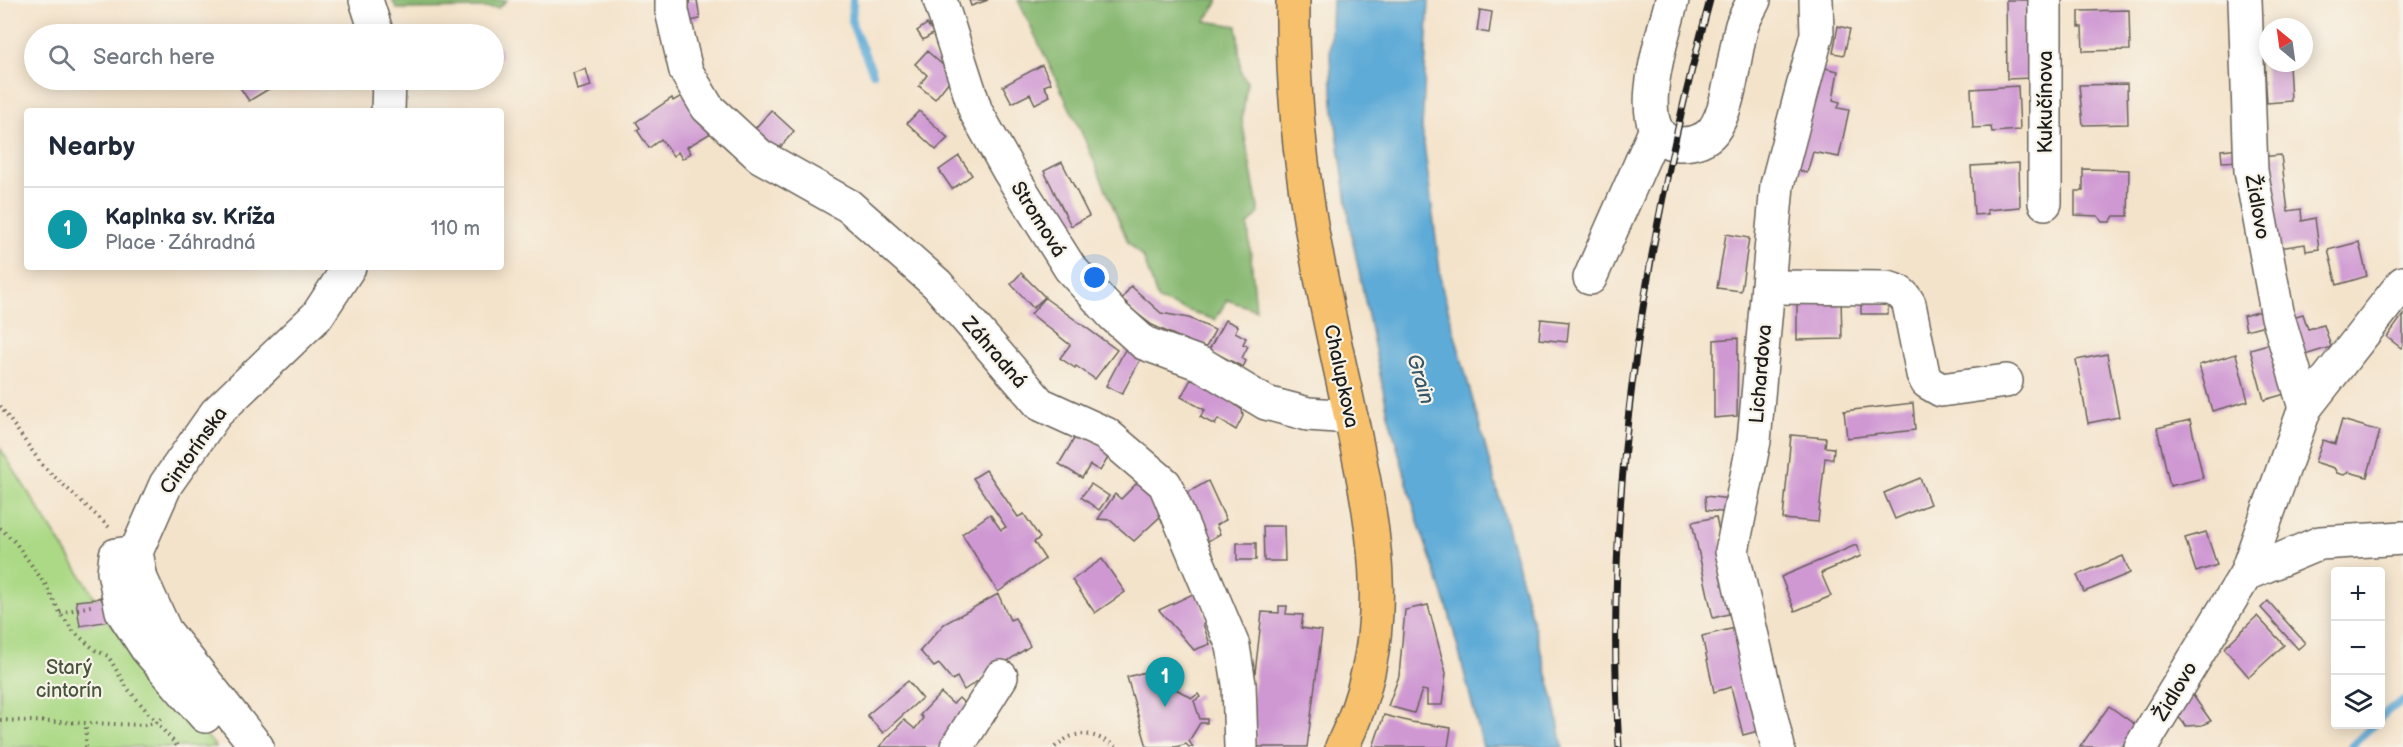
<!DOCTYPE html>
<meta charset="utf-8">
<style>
body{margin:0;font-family:"Balsamiq Sans",sans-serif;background:#f6f6f7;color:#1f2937}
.controls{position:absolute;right:18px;bottom:18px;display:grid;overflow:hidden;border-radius:6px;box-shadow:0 3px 15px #0003}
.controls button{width:54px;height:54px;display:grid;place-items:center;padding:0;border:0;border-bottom:2px solid #e0e1e3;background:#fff;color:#1f2937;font:30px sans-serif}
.compass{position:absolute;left:2259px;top:18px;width:54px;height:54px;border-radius:50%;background:#fff;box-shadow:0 3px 15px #0003;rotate:331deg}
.you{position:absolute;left:1095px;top:278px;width:21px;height:21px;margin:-15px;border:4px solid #fff;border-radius:50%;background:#1a73e8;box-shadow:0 0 0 9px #1a73e833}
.badge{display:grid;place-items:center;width:39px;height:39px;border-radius:50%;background:#c8321e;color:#fff;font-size:20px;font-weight:700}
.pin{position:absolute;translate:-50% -50px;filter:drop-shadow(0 2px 3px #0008)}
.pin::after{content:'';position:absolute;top:32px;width:21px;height:18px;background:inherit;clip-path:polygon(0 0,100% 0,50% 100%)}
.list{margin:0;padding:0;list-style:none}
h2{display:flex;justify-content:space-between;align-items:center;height:78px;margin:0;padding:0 24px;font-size:26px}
h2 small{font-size:20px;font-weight:400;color:#747a83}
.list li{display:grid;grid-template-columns:39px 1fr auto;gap:18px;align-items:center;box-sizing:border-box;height:84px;padding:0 24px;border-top:2px solid #e0e1e3}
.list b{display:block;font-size:22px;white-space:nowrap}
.list p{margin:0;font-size:20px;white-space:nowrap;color:#747a83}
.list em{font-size:20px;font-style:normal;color:#747a83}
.icon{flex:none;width:33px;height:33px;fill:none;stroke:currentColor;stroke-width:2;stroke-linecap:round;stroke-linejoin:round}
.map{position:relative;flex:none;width:2403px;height:747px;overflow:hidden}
.search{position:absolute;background:#fff;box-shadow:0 3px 15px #0003;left:24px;top:24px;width:480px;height:66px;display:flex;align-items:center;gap:15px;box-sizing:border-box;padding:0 21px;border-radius:33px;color:#747a83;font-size:22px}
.panel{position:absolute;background:#fff;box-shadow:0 3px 15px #0003;left:24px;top:108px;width:480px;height:162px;border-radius:6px}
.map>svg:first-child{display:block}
</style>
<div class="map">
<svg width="2403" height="747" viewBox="0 0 2403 747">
<rect width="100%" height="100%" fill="#f7f3e8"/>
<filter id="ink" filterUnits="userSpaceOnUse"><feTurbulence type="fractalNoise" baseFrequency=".0167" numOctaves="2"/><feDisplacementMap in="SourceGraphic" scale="12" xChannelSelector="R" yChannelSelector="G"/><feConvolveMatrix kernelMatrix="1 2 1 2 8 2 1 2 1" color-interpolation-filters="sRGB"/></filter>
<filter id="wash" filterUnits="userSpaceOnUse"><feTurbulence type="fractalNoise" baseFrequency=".008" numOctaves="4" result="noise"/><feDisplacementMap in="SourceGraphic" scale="24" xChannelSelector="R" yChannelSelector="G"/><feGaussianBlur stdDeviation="1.35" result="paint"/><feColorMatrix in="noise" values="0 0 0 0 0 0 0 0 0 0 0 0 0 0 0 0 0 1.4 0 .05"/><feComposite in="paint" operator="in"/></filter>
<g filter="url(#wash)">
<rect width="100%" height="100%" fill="#f4e3cb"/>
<polygon fill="#acd986" stroke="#647a51" stroke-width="1.5" points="0,448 96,599 100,597 115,620 110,622 216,747 0,747"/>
<g fill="#89b973" stroke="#526a48" stroke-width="1.5">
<polygon points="392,0 507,0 498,8 397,9"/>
<polygon points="1018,0 1219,0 1205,21 1237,26 1241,72 1247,82 1242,121 1259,213 1248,225 1256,310 1227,300 1215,320 1158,300 1143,257 1128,242 1085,140"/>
</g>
<polygon fill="#5eabd7" stroke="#3d647a" stroke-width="1.5" points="1332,0 1429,0 1422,128 1442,287 1554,700 1563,747 1483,747 1448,609 1418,522 1388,414 1351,232 1333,103 1330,56"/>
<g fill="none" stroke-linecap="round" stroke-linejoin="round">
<g stroke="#5eabd7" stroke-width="8">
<polyline points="853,0 852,24 873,73"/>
<polyline points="2380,718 2390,709 2403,701"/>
<polyline points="2351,747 2374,724"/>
</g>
</g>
<g id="blocks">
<g fill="#cf98d3">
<polygon points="683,0 697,0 700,19 686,22"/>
<polygon points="969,0 988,0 971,6"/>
<polygon points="2006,0 2029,0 2031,78 2007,79"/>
<polygon points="1480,10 1492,12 1489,33 1477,31"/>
<polygon points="2129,10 2130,50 2083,51 2082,27 2079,27 2079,11"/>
<polygon points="927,24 934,33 923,40 917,31"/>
<polygon points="1838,26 1850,29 1844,55 1833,53"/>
<polygon points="500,46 501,58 494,59 494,47"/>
<polygon points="927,51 954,75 935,99 919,86 927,75 915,64"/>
<polygon points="2264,53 2268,53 2268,63 2289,65 2291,101 2267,103"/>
<polygon points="1042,65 1051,83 1044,86 1050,96 1035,104 1030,94 1012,103 1003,86"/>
<polygon points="1817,66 1838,71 1833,100 1840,102 1838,108 1849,110 1839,157 1813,152 1807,173 1794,169"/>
<polygon points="586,69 591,86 577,90 573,73"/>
<polygon points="235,80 267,80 272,87 249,101"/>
<polygon points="2127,84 2128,124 2083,125 2079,85"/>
<polygon points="2018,86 2020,130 1992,132 1991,127 1973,128 1971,89"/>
<polygon points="685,94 711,133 687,147 691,153 682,159 678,152 673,156 661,139 649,148 637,130 640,128 636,122 672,98 673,101"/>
<polygon points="771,110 794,131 776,152 752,132"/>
<polygon points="919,111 948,138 936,150 907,123"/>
<polygon points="2241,148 2242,161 2222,162 2221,150"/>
<polygon points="2281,155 2288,211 2301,209 2302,221 2315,218 2319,249 2306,251 2305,244 2272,249 2260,157"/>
<polygon points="959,156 972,175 952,189 939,170"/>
<polygon points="1062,162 1089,216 1071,226 1044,171"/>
<polygon points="2019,163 2020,207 1987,210 1988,214 1974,215 1971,166"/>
<polygon points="2083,169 2129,170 2128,216 2114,216 2110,222 2102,222 2098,216 2075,215 2075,191 2083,191"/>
<polygon points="1726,234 1749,238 1741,291 1717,288"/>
<polygon points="2359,242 2367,276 2337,285 2328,250"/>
<polygon points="1021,273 1045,297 1033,308 1011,284"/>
<polygon points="1131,286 1161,313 1189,318 1215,330 1205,349 1152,325 1127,306 1128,304 1122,299"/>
<polygon points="1045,298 1117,350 1095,379 1076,366 1075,368 1060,358 1070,345 1031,314"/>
<polygon points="1861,298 1888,305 1888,314 1861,314"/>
<polygon points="1797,299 1841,299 1842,339 1797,340"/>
<polygon points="2269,309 2272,323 2246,330 2243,316"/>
<polygon points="2303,314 2308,329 2324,325 2331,347 2298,357 2286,319"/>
<polygon points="2403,315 2403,345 2401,348 2387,337"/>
<polygon points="1541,319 1569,322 1567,342 1539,339"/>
<polygon points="1225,320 1238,326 1235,332 1246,338 1243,344 1248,346 1242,358 1246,361 1243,367 1209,350"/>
<polygon points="1738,338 1737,416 1714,418 1714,340"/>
<polygon points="2272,343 2285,394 2264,400 2250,349"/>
<polygon points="1126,348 1142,356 1122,394 1106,386"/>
<polygon points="2107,354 2119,417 2088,423 2076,360"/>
<polygon points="2236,354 2248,401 2212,411 2199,365"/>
<polygon points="1194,374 1242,410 1243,416 1236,430 1218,419 1215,425 1200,417 1205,410 1181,397"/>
<polygon points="1913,403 1915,430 1847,438 1844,411"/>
<polygon points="2190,420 2203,478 2170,486 2157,428"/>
<polygon points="2342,420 2380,431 2367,477 2349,472 2344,475 2337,473 2334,468 2315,462 2323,440 2335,444"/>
<polygon points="1078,432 1112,451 1100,471 1090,465 1082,478 1059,464"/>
<polygon points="1791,435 1826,438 1825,447 1834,448 1833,459 1825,458 1818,522 1783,519"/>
<polygon points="986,470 1018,517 1024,514 1040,538 1034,542 1045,559 998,592 962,534 990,514 1001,530 1006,527 973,478"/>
<polygon points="1143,477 1164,513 1134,541 1110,520 1098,519 1115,494 1121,499"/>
<polygon points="1920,478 1930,504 1895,519 1884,493"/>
<polygon points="1208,481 1226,520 1216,525 1220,534 1203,544 1178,498"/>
<polygon points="1091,484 1109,496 1099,510 1081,497"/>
<polygon points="1705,496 1730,499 1728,513 1706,510"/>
<polygon points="1716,517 1736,612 1713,618 1692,522"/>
<polygon points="1263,526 1284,526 1285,561 1264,561"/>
<polygon points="2206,532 2217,565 2196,572 2185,538"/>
<rect x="1237" y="543" width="19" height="17"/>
<polygon points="1856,545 1861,556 1821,573 1831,596 1795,611 1781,577"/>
<polygon points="2123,556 2130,573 2084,592 2077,575"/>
<polygon points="1102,559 1125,592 1095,613 1072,580"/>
<polygon points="1197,592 1208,622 1203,624 1210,644 1194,650 1159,610"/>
<polygon points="998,594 1010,620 1015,618 1030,646 964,690 957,677 952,680 939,664 934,667 920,651 944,624"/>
<polygon points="100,597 115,620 80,626 76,601 96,599"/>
<polygon points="2268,601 2305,643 2298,649 2261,608"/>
<polygon points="1428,605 1446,673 1442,705 1427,705 1427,691 1422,690 1414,713 1388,706 1399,676 1405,610"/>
<polygon points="1279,606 1287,606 1286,614 1303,615 1301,628 1322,631 1307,747 1255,747 1257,727 1249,726 1262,612 1279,613"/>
<polygon points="2257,616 2284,645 2249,677 2224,648"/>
<polygon points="1739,627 1762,730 1743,735 1731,687 1714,692 1702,636"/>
<polygon points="1159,668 1165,688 1170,687 1172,680 1175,680 1174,688 1192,698 1198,694 1200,697 1194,701 1200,719 1207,719 1207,723 1200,723 1189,741 1193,747 1189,747 1186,744 1176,747 1147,747 1127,677"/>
<polygon points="908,681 922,698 883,733 867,715"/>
<polygon points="941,693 953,704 959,698 971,710 962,722 939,747 879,747 904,720 915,729 923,718 920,715"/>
<polygon points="2192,694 2211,721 2202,725 2186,726 2177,715"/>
<polygon points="2109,706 2137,726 2122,747 2080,747"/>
<polygon points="1384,715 1411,722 1451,728 1448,747 1373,747"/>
</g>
</g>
</g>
<g filter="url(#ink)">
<use href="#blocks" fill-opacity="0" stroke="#686259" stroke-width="1.5"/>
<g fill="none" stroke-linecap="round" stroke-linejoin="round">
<g stroke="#686259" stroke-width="36">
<g id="minor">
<polyline points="366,0 377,34"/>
<polyline points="672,0 672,11 686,71 707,107 760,156 849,206 937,284 1040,404 1106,434 1165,484 1233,646 1239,684 1241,747"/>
<polyline points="940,0 976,112 1009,171 1070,268 1114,316 1144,343 1201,364 1266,403 1308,414 1351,417"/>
<path d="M1672 0C1665 30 1625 141 1679 144 1691 144 1705 141 1713 131 1730 109 1734 53 1742 25 1745 17 1750 8 1754 0"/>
<polyline points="2245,0 2251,171 2278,317 2305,408"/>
<polyline points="388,111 389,80"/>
<polyline points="2045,203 2045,0"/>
<polyline points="1590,278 1656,129"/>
<path d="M1768 287 1887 288C1899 291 1903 293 1909 304L1923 374 1927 382 1941 390 2006 381"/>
<polyline points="136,552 116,555 114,572 122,611 147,649 205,716"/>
<polyline points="2246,574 2320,543 2403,538"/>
<polyline points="257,747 165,631 141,579 136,552 166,484 216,413 317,316 349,267"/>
<polyline points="957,747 1001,677"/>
<polyline points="1778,747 1732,551 1754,441 1777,185 1817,34 1816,0"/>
<polyline points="2141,747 2246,574 2305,408 2403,283"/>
</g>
</g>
<g stroke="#686259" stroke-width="36">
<path id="major" d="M1293 0C1292 77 1299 155 1312 231 1324 297 1339 362 1353 427 1377 541 1395 637 1342 747"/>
</g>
<g stroke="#686259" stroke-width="4" stroke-dasharray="1.5 4.5" stroke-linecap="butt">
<polyline points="0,406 43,466 109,527"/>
<polyline points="0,528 15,542 45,584 60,613 74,632 95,650 108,656 127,688 178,747"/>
<polyline points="60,613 91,606"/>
<polyline points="0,720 144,725 156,723 165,717"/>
<polyline points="86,747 86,723"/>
<path d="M1055 747C1078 727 1093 733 1117 747"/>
</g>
<use href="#minor" stroke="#fff" stroke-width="33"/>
<use href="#major" stroke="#f7c06c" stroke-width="33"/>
<g stroke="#1c1c1c" stroke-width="7">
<path id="rail" d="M1619 747C1603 496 1644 242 1710 0"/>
</g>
<use href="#rail" stroke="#f7f3e8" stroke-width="4.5" stroke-dasharray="14" stroke-linecap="butt"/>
</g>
</g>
<g text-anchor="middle" stroke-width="4.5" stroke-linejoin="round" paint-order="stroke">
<g font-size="20" fill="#1c1c1c" stroke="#f7f3e8">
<text transform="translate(2045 102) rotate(-90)" y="7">Kukučínova</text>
<text transform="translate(2258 207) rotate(80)" y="7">Židlovo</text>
<text transform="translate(1039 219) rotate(58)" y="7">Stromová</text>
<text transform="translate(995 352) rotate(49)" y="7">Záhradná</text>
<text transform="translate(1760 374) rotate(-85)" y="7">Lichardova</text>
<text transform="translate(1342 376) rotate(78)" y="7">Chalupkova</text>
<text transform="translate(193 450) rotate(-55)" y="7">Cintorínska</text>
<text transform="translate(2175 691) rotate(-59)" y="7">Židlovo</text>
</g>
<g font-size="20" fill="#47553c" stroke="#f7f3e8">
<text x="69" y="674">Starý<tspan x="69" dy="23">cintorín</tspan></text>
</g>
<g font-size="21" font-style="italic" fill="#365567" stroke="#f7f3e8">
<text transform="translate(1421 379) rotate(73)" y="7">Grain</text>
</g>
</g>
</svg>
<div class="controls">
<button>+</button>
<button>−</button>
<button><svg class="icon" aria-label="layers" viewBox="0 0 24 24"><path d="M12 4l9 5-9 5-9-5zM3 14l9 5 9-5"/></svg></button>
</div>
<svg class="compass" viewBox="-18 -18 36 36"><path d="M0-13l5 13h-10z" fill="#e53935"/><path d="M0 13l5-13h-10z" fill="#747a83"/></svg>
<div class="you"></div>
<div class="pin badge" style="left:1165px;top:707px;background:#0f9aa8">1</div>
<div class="search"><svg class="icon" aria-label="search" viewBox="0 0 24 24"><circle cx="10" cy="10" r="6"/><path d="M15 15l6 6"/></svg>Search here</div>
<section class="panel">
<h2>Nearby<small></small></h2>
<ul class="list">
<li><span class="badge" style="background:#0f9aa8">1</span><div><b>Kaplnka sv. Kríža</b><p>Place · Záhradná</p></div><em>110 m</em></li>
</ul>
</section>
</div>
